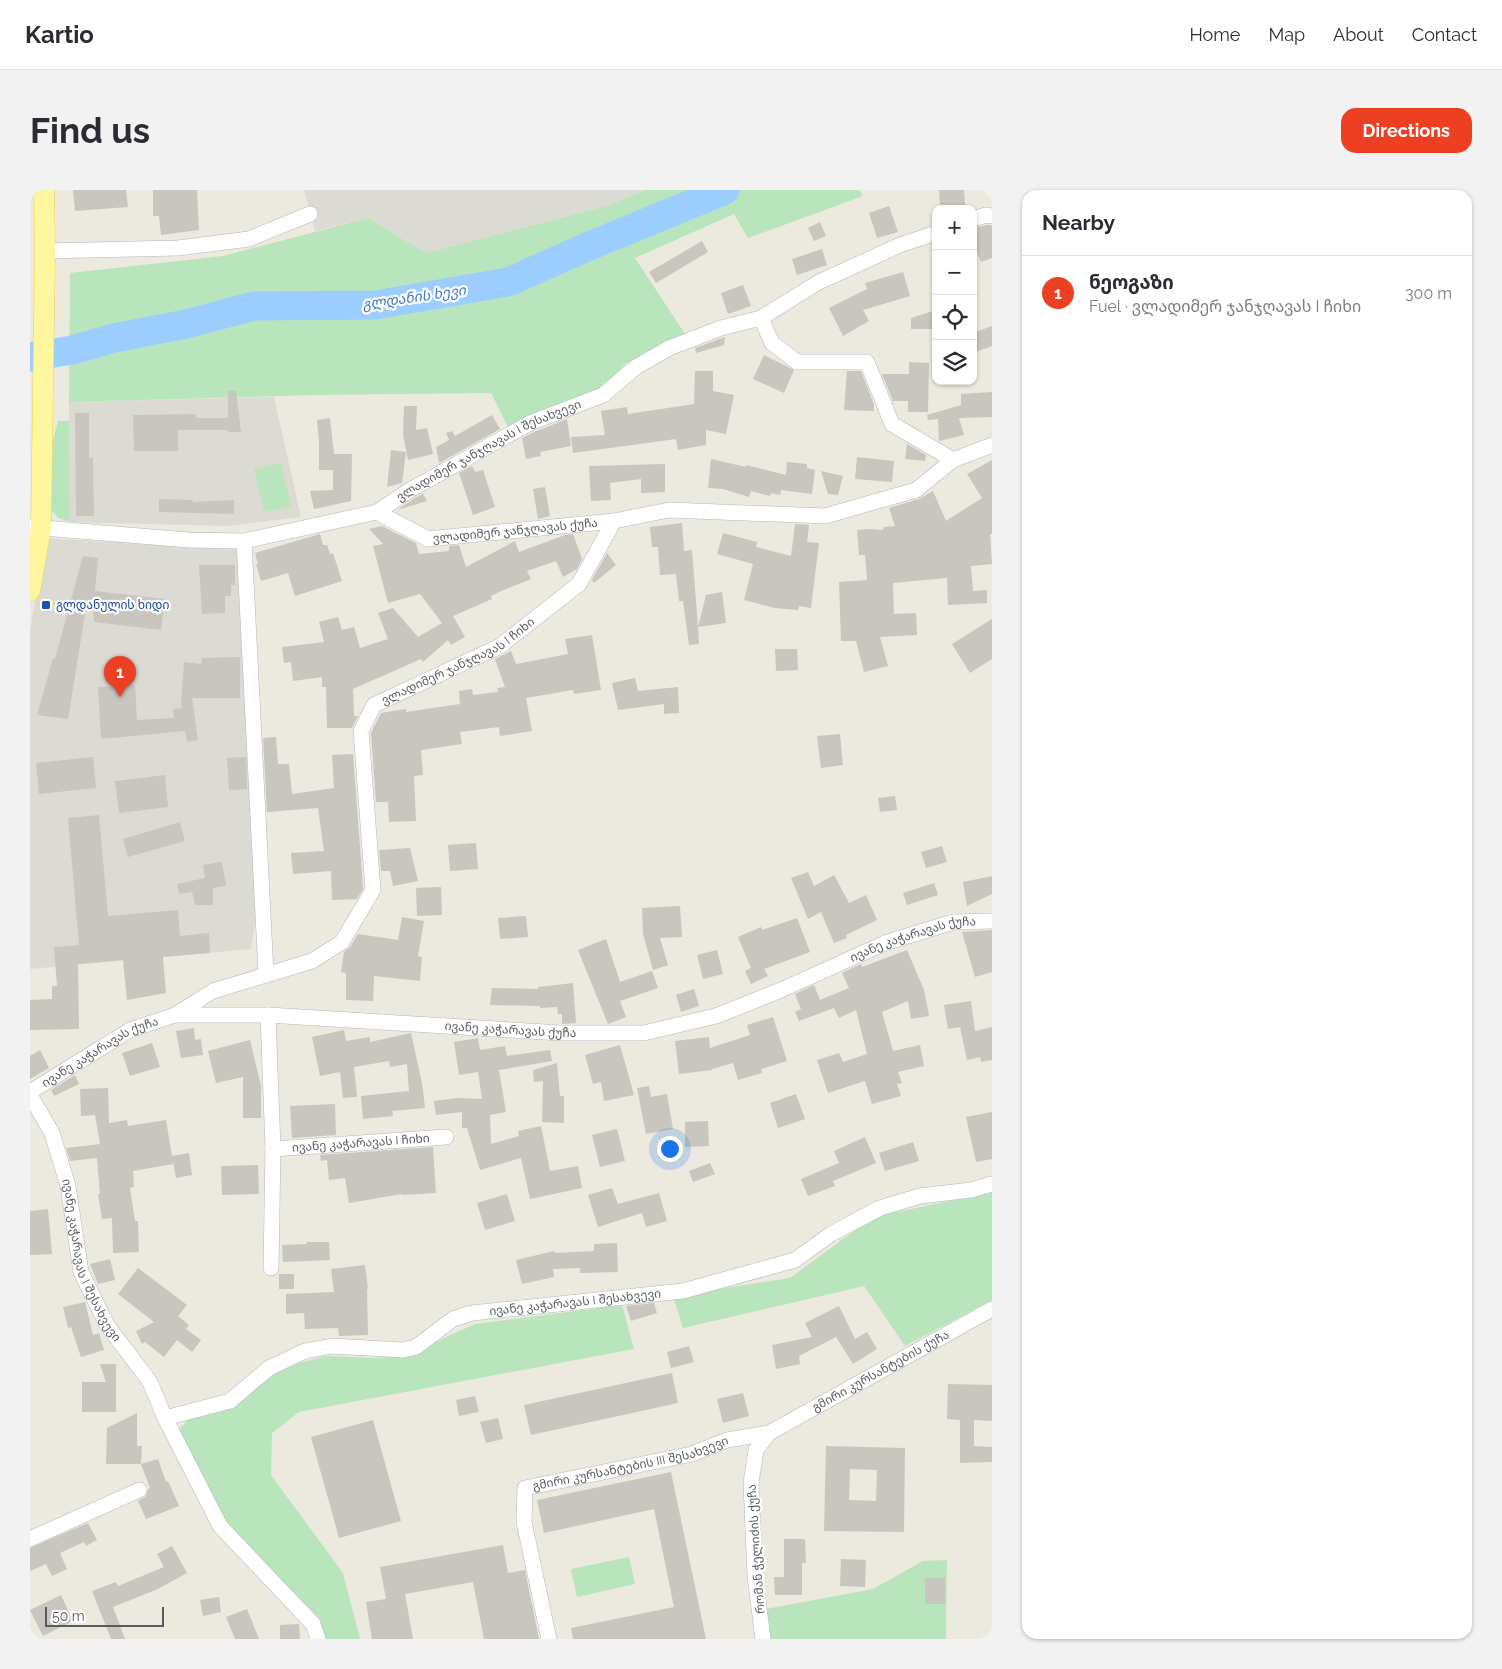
<!DOCTYPE html>
<meta charset="utf-8">
<style>
body{margin:0;font-family:Raleway,"Noto Sans Georgian",sans-serif;background:#f2f2f3;color:#2b2b33}
.controls{position:absolute;right:15px;top:15px;display:grid;overflow:hidden;border-radius:10px;box-shadow:0 1px 4px #0004}
.controls button{width:45px;height:45px;display:grid;place-items:center;padding:0;border:0;border-bottom:1px solid #e1e1e2;background:#fff;color:#2b2b33;font:25px sans-serif}
.scale{position:absolute;left:15px;bottom:12px;width:119px;box-sizing:border-box;padding-left:5px;border:2px solid #585b60;border-top:0;font-size:14px;line-height:18px;white-space:nowrap;color:#585b60;-webkit-text-stroke:4px #fff;paint-order:stroke}
.you{position:absolute;left:639px;top:958px;width:18px;height:18px;margin:-12px;border:4px solid #fff;border-radius:50%;background:#1a73e8;box-shadow:0 0 0 8px #1a73e833}
.badge{display:grid;place-items:center;width:32px;height:32px;border-radius:50%;background:#ed4023;color:#fff;font-size:16px;font-weight:700}
.pin{position:absolute;translate:-50% -41px;filter:drop-shadow(0 1px 2px #0008)}
.pin::after{content:'';position:absolute;top:26px;width:18px;height:15px;background:inherit;clip-path:polygon(0 0,100% 0,50% 100%)}
.list{margin:0;padding:0;list-style:none}
h2{display:flex;justify-content:space-between;align-items:center;height:65px;margin:0;padding:0 20px;font-size:21px}
h2 small{font-size:16px;font-weight:400;color:#7c7c81}
.list li{display:grid;grid-template-columns:32px 1fr auto;gap:15px;align-items:center;box-sizing:border-box;height:75px;padding:0 20px;border-top:1px solid #e1e1e2}
.list b{display:block;font-size:19px;white-space:nowrap}
.list p{margin:0;font-size:16px;white-space:nowrap;color:#7c7c81}
.list em{font-size:16px;font-style:normal;color:#7c7c81}
.icon{flex:none;width:28px;height:28px;fill:none;stroke:currentColor;stroke-width:2;stroke-linecap:round;stroke-linejoin:round}
.map{position:relative;flex:none;width:962px;height:1449px;overflow:hidden;border-radius:15px}
header{display:flex;align-items:center;gap:30px;box-sizing:border-box;height:70px;padding:0 25px;background:#fff;border-bottom:1px solid #e1e1e2}
header strong{font-size:24px}
nav{display:flex;gap:28px;margin-inline-start:auto;font-size:18px}
.intro{display:flex;align-items:center;justify-content:space-between;box-sizing:border-box;height:120px;padding:0 30px}
h1{margin:0;font-size:35px}
.button{padding:12px 22px;border-radius:15px;background:#ed4023;color:#fff;font-size:18px;font-weight:700}
main{display:flex;gap:30px;padding:0 30px}
aside{flex:1;background:#fff;border-radius:15px;box-shadow:0 1px 4px #0004}
.map>svg:first-child{display:block}
</style>
<header>
<strong>Kartio</strong>
<nav><a>Home</a><a>Map</a><a>About</a><a>Contact</a></nav>
</header>
<div class="intro"><h1>Find us</h1><a class="button">Directions</a></div>
<main>
<div class="map">
<svg width="962" height="1449" viewBox="0 0 962 1449">
<rect width="100%" height="100%" fill="#ece9de"/>
<g fill="#dcdbd3">
<polygon points="274,0 616,0 576,16 396,63 338,28 285,41"/>
<polygon points="244,207 271,327 198,336 40,332 39,212"/>
<polygon points="15,348 207,360 227,721 221,759 0,779 0,442"/>
</g>
<g fill="#b9e5bc">
<polygon points="616,0 829,0 833,6 718,48 704,24 605,68 655,144 595,174 572,200 478,237 461,203 286,205 39,212 40,83 193,66 338,28 396,63 576,16"/>
<polygon points="28,231 39,231 40,332 28,328 20,318 22,254"/>
<polygon points="251,273 261,316 234,322 224,279"/>
<polygon points="962,1002 962,1110 875,1156 834,1096 653,1138 643,1106 760,1088 843,1027"/>
<polygon points="592,1115 604,1159 269,1222 242,1243 241,1285 313,1383 330,1449 294,1449 288,1427 203,1344 147,1241 159,1229 206,1216 242,1181 295,1166 349,1168 379,1164 445,1134"/>
<polygon points="599,1367 605,1394 547,1407 541,1379"/>
<polygon points="917,1370 916,1449 741,1449 736,1419 843,1399 893,1371"/>
</g>
<g fill="none" stroke-linecap="round" stroke-linejoin="round">
<polyline stroke="#9bcdff" stroke-width="29" points="0,167 42,160 84,148 156,134 224,116 345,115 478,92 557,57 695,0"/>
</g>
<g fill="#c8c6be" fill-rule="evenodd">
<polygon points="43,0 96,0 98,17 45,21"/>
<polygon points="123,0 167,0 169,40 131,45 129,26 123,26"/>
<polygon points="909,0 934,0 935,15 910,17"/>
<polygon points="859,16 868,42 847,48 839,23"/>
<polygon points="790,32 796,46 784,51 778,38"/>
<polygon points="957,35 961,35 962,38 962,68 951,72 943,52 943,38"/>
<polygon points="672,51 678,62 626,93 619,82"/>
<polygon points="792,59 797,75 767,85 762,69"/>
<polygon points="873,82 880,106 833,120 839,131 813,146 799,118 837,99 835,93"/>
<polygon points="713,95 721,116 698,124 691,103"/>
<polygon points="903,121 903,139 881,139 881,128"/>
<polygon points="962,136 962,156 943,163 943,143"/>
<polygon points="695,147 694,155 666,163 665,158"/>
<polygon points="734,165 764,180 754,203 723,189"/>
<polygon points="879,172 899,173 898,222 878,222 878,211 863,211 852,184 879,184"/>
<polygon points="665,181 683,181 683,201 704,205 696,244 676,240 676,255 648,260 646,249 543,263 541,247 575,245 571,221 597,217 598,224 664,214"/>
<polygon points="817,181 831,181 844,215 844,221 814,220"/>
<polygon points="198,201 206,201 211,242 198,242 198,240 148,240 148,261 104,261 103,225 166,224 166,228 198,228"/>
<polygon points="962,202 962,227 929,228 934,245 909,251 908,229 898,230 897,225 931,215 931,204"/>
<polygon points="374,216 387,216 386,240 397,238 403,264 378,270 373,245"/>
<polygon points="45,223 59,223 59,268 63,268 64,326 46,326"/>
<polygon points="462,225 470,239 409,273 406,257 419,250 416,243 422,241 425,246"/>
<polygon points="300,228 304,264 322,264 321,311 284,319 280,301 303,300 303,280 289,280 289,253 287,230"/>
<polygon points="537,229 541,256 510,262 511,266 496,269 492,248 504,242"/>
<polygon points="877,254 896,265 895,271 875,269"/>
<polygon points="361,260 376,262 372,293 357,297"/>
<polygon points="827,267 864,271 862,292 825,289"/>
<polygon points="681,269 716,277 716,275 756,285 757,272 777,274 777,278 785,280 782,304 751,300 750,305 741,303 740,306 721,301 719,307 693,299 678,298"/>
<polygon points="962,270 962,344 960,344 962,374 941,376 943,401 957,400 957,413 918,415 917,388 863,393 864,424 886,423 887,445 850,447 858,476 834,482 826,451 811,451 809,392 837,390 835,365 829,365 827,340 839,339 853,340 854,337 865,336 859,318 889,309 903,301 916,331 952,308 937,284"/>
<polygon points="635,274 635,302 611,303 611,289 580,293 581,310 561,311 559,276"/>
<polygon points="442,276 445,282 453,280 465,317 443,325 429,283"/>
<polygon points="791,281 813,286 808,305 798,304"/>
<polygon points="515,297 520,326 508,329 503,299"/>
<polygon points="393,304 397,311 367,320 385,308"/>
<polygon points="129,309 163,310 163,312 204,310 204,324 129,322"/>
<polygon points="652,333 654,361 662,360 668,437 676,405 692,402 696,433 668,437 669,454 659,455 653,411 649,411 646,384 630,385 628,357 622,357 620,337"/>
<polygon points="765,334 779,335 777,352 789,353 781,418 769,416 768,420 745,418 714,410 723,374 687,364 693,343 727,352 726,357 761,366"/>
<polygon points="352,336 386,353 389,364 419,361 419,356 429,355 436,377 485,351 489,362 535,345 543,344 552,369 547,379 533,387 526,371 497,381 501,389 471,401 461,406 462,409 423,426 435,447 421,455 418,450 393,472 391,469 323,499 324,526 328,526 322,538 297,538 296,497 292,497 292,487 263,491 261,472 254,473 252,457 294,452 289,432 308,427 312,440 324,437 330,458 358,449 348,423 363,418 388,447 412,433 390,404 358,413 343,356 353,354 339,339"/>
<polygon points="290,344 293,355 297,355 300,364 303,363 312,391 265,406 258,383 231,391 226,374 228,374 225,363"/>
<polygon points="577,363 586,375 564,393 562,390"/>
<polygon points="53,366 68,368 65,401 135,409 131,440 64,432 63,413 57,412 38,529 7,525 23,468 25,469"/>
<polygon points="169,375 205,375 205,395 201,395 201,406 195,406 195,423 172,424"/>
<polygon points="962,429 962,469 940,483 922,454"/>
<polygon points="562,445 571,500 544,504 543,500 496,508 502,541 470,546 469,537 430,542 432,554 391,560 393,585 384,586 386,631 359,632 358,612 346,612 341,543 351,523 376,519 376,522 430,514 429,501 442,499 443,505 468,502 467,498 475,497 465,469 481,461 486,474 538,464 535,449"/>
<polygon points="745,459 767,459 768,480 746,481"/>
<polygon points="210,467 210,508 162,508 168,550 157,552 155,541 71,549 68,497 105,495 107,530 144,528 143,519 152,518 151,512 154,472 171,474 172,468"/>
<polygon points="605,488 608,501 648,497 649,523 634,524 634,514 588,520 582,493"/>
<polygon points="810,544 813,575 791,578 787,546"/>
<polygon points="246,547 248,574 259,574 262,604 304,598 302,565 323,564 332,684 333,699 327,709 302,710 301,681 263,684 261,663 294,661 288,618 237,622 233,548"/>
<polygon points="63,567 66,598 9,604 6,573"/>
<polygon points="216,567 217,599 199,600 197,568"/>
<polygon points="135,585 138,617 89,623 85,591"/>
<polygon points="865,606 867,620 850,622 848,608"/>
<polygon points="69,625 78,726 148,720 150,746 179,743 180,763 133,767 136,803 97,810 93,770 48,774 49,839 0,840 0,810 22,809 22,796 27,796 24,757 49,755 38,628"/>
<polygon points="150,632 155,651 98,667 93,649"/>
<polygon points="446,653 448,679 420,681 418,655"/>
<polygon points="912,656 917,672 896,678 891,662"/>
<polygon points="380,658 388,691 363,696 360,681 351,681 349,660"/>
<polygon points="192,672 196,696 183,698 183,715 165,715 162,702 149,704 147,694 175,688 173,675"/>
<polygon points="778,682 784,696 804,685 819,713 836,705 847,730 816,745 817,748 804,753 791,722 778,729 761,688"/>
<polygon points="962,686 962,704 937,716 933,692"/>
<polygon points="904,693 908,705 877,715 873,703"/>
<polygon points="411,697 412,725 387,726 386,698"/>
<polygon points="650,716 652,747 630,748 638,775 623,780 613,744 612,718"/>
<polygon points="496,726 498,747 470,749 468,728"/>
<polygon points="372,727 394,731 388,766 392,767 390,791 344,786 343,811 316,810 316,783 311,782 314,762 320,757 328,744 368,750"/>
<polygon points="767,728 780,762 734,779 738,786 721,794 715,781 721,778 708,747 731,737 732,740"/>
<polygon points="962,740 962,782 945,787 932,742"/>
<polygon points="576,749 590,792 622,781 628,798 590,811 596,827 578,834 548,760"/>
<polygon points="687,760 693,784 673,789 667,765"/>
<polygon points="877,760 894,800 899,826 881,829 878,811 852,822 863,861 890,855 894,876 868,882 872,893 867,894 871,906 842,914 835,891 798,903 787,870 809,863 813,872 837,864 826,820 809,828 804,818 769,831 765,822 771,819 765,804 784,795 790,810 819,798 812,783 831,774 832,777"/>
<polygon points="543,793 546,833 532,834 532,824 528,824 527,817 510,818 510,816 460,815 462,798 508,799 508,797"/>
<polygon points="664,799 669,816 651,822 646,805"/>
<polygon points="941,811 945,841 962,837 962,870 951,872 950,867 937,870 930,837 918,839 914,815"/>
<polygon points="743,827 757,871 731,879 732,883 708,890 703,873 682,879 682,880 649,884 645,851 679,847 680,858 720,845 717,835"/>
<polygon points="164,838 165,850 171,849 173,865 151,868 146,841"/>
<polygon points="314,840 316,851 340,847 340,852 381,843 392,893 395,918 362,921 363,926 333,929 331,906 379,901 377,874 360,877 359,871 324,877 327,907 313,908 310,882 290,886 282,847"/>
<polygon points="448,848 450,860 475,856 477,866 520,860 522,871 469,880 476,922 460,925 461,954 489,946 488,941 511,936 520,981 548,976 552,998 500,1009 491,968 450,980 437,938 432,938 432,922 406,925 404,911 427,908 452,909 448,882 429,885 424,852"/>
<polygon points="220,850 231,896 231,928 213,928 213,887 186,893 178,861"/>
<polygon points="122,853 130,877 100,886 92,863"/>
<polygon points="590,855 604,905 574,911 571,892 563,894 555,865"/>
<polygon points="10,860 19,878 0,889 0,866"/>
<polygon points="527,873 530,906 534,906 534,933 512,932 513,891 504,892 503,880"/>
<polygon points="45,885 49,894 24,906 21,900"/>
<polygon points="619,896 621,907 637,904 643,939 616,944 607,898"/>
<polygon points="78,898 79,933 97,930 98,936 136,930 142,966 159,963 162,985 146,988 143,971 143,974 103,981 104,997 100,998 105,1031 108,1031 109,1062 83,1063 82,1028 72,1029 68,1004 70,1004 67,968 40,971 36,958 70,954 65,925 51,926 50,899"/>
<polygon points="766,904 775,929 748,938 740,913"/>
<polygon points="305,914 306,945 262,948 260,916"/>
<polygon points="962,922 962,969 946,972 936,927"/>
<polygon points="678,931 679,956 655,957 655,932"/>
<polygon points="587,939 595,971 570,977 562,945"/>
<polygon points="835,947 846,973 803,991 805,996 778,1006 771,989 809,973 804,961"/>
<polygon points="883,952 889,971 855,981 849,963"/>
<polygon points="403,957 406,1003 372,1005 372,1004 319,1013 315,988 299,990 297,970 291,971 290,965"/>
<polygon points="680,973 685,984 663,992 659,981"/>
<polygon points="228,975 229,1004 192,1005 191,976"/>
<polygon points="582,998 588,1014 629,1003 637,1031 616,1037 612,1023 568,1037 558,1005"/>
<polygon points="477,1004 485,1031 455,1040 447,1013"/>
<polygon points="18,1019 22,1064 0,1065 0,1021"/>
<polygon points="276,1052 299,1052 300,1070 253,1072 252,1055 277,1054"/>
<polygon points="587,1053 588,1082 550,1083 550,1078 523,1079 524,1087 492,1094 486,1070 524,1061 525,1063 564,1061 564,1054"/>
<polygon points="80,1069 85,1090 68,1094 60,1074"/>
<polygon points="335,1075 338,1099 337,1099 338,1145 309,1146 308,1138 275,1139 274,1123 256,1124 256,1104 304,1102 301,1079"/>
<polygon points="108,1078 157,1115 148,1126 159,1135 156,1139 171,1150 162,1162 147,1150 134,1167 115,1152 112,1154 106,1141 124,1132 88,1104"/>
<rect x="249" y="1084" width="15" height="15"/>
<polygon points="55,1112 63,1145 69,1143 74,1160 51,1167 41,1137 38,1138 33,1117"/>
<polygon points="624,1113 627,1123 601,1131 596,1116"/>
<polygon points="809,1116 825,1149 837,1142 847,1159 823,1174 806,1147 769,1166 770,1174 746,1179 742,1155 782,1147 775,1133"/>
<polygon points="659,1156 664,1172 641,1178 637,1162"/>
<polygon points="70,1174 86,1174 86,1222 52,1222 52,1192 76,1192"/>
<polygon points="642,1183 648,1213 501,1245 494,1215"/>
<polygon points="918,1194 962,1195 962,1231 944,1230 944,1256 962,1257 962,1272 930,1273 930,1230 917,1229"/>
<polygon points="713,1203 719,1226 693,1233 687,1209"/>
<polygon points="445,1206 449,1222 429,1226 426,1210"/>
<polygon points="107,1223 107,1256 112,1256 111,1274 76,1274 77,1238"/>
<polygon points="468,1228 473,1249 456,1253 450,1232"/>
<polygon points="343,1230 371,1331 309,1348 281,1247"/>
<path d="M796 1256 875 1258 874 1342 794 1341ZM820 1279 847 1280 846 1311 819 1310Z"/>
<polygon points="128,1269 136,1292 138,1291 149,1316 116,1329 108,1311 116,1306 118,1299 120,1298 111,1274"/>
<polygon points="641,1282 676,1449 543,1449 541,1438 644,1417 624,1319 514,1343 507,1310"/>
<polygon points="58,1333 67,1350 56,1356 54,1352 30,1363 37,1379 22,1386 16,1374 0,1381 0,1358"/>
<polygon points="754,1349 775,1349 776,1373 772,1373 772,1405 745,1405 744,1387 754,1387"/>
<polygon points="473,1355 478,1383 495,1380 509,1449 454,1449 443,1392 375,1404 383,1449 342,1449 336,1412 356,1409 350,1377"/>
<polygon points="142,1356 157,1383 128,1399 83,1417 95,1449 81,1449 62,1401 86,1392 88,1396 134,1377 127,1364"/>
<polygon points="811,1369 836,1370 835,1397 810,1396"/>
<rect x="895" y="1388" width="20" height="26"/>
<polygon points="31,1405 43,1431 13,1446 0,1420"/>
<polygon points="189,1407 191,1422 173,1426 170,1410"/>
<polygon points="217,1419 229,1449 205,1449 196,1427"/>
<polygon points="269,1434 270,1449 250,1449 250,1435"/>
</g>
<g fill="none" stroke-linecap="round" stroke-linejoin="round">
<g stroke="#b5b7bc" stroke-width="16">
<g id="minor">
<polyline points="943,29 956,25 962,26"/>
<polyline points="906,43 870,55 789,92 731,128 742,153 767,172 837,172 862,234 923,270"/>
<polyline points="15,61 148,58 219,49 280,24"/>
<path id="s1" d="M347 322 380 300 500 233 573 205 606 177 639 158 691 138 731 128"/>
<path id="s2" d="M0 337 159 350 214 351 347 322 398 349 584 331 639 320 795 326 886 300 923 270 962 255"/>
<polyline points="214,351 236,784"/>
<path id="s3" d="M145 825 183 801 282 771 312 752 343 700 331 541 344 515 470 456 549 394 584 331"/>
<polyline points="238,825 243,959 241,1078"/>
<path id="s4" d="M0 902 100 840 145 825H238L531 843H614L686 826 751 800 855 753 923 732 962 731"/>
<path id="s5" d="M0 905 22 943 38 996 51 1082 77 1135 120 1192 135 1228 190 1336 283 1434 288 1449"/>
<path id="s6" d="M243 959 416 947"/>
<path id="s7" d="M135 1228 200 1211 239 1178 275 1161 302 1156 373 1160 386 1157 423 1129 442 1123 653 1101 765 1070 801 1044 850 1018 890 1006 941 1000 962 994"/>
<polyline points="0,1349 109,1300"/>
<path id="s8" d="M519 1449 494 1332 495 1298 662 1264 697 1250 739 1243 962 1119"/>
<polyline points="733,1449 725,1386 721,1293 726,1260 739,1243"/>
</g>
</g>
<g stroke="#f4d14f" stroke-width="21">
<polyline id="major" points="0,401 11,338 15,61 14,0"/>
</g>
<use href="#minor" stroke="#fff" stroke-width="15"/>
<use href="#major" stroke="#fff6a0" stroke-width="20"/>
</g>
<rect fill="#1a4fb4" stroke="#fff" stroke-width="2" x="11" y="410" width="10" height="10" rx="2.5"/>
<g text-anchor="middle" stroke-width="4.5" stroke-linejoin="round" paint-order="stroke">
<g font-size="12" fill="#585b60" stroke="#fff">
<text dy="4" stroke="none"><textPath href="#s1" startOffset="128">ვლადიმერ ჯანჯღავას I შესახვევი</textPath></text>
<text dy="4" stroke="none"><textPath href="#s2" startOffset="496">ვლადიმერ ჯანჯღავას ქუჩა</textPath></text>
<text dy="4" stroke="none"><textPath href="#s3" startOffset="528">ვლადიმერ ჯანჯღავას I ჩიხი</textPath></text>
<text dy="4" stroke="none"><textPath href="#s4" startOffset="921">ივანე კაჭარავას ქუჩა</textPath></text>
<text dy="4" stroke="none"><textPath href="#s4" startOffset="501">ივანე კაჭარავას ქუჩა</textPath></text>
<text dy="4" stroke="none"><textPath href="#s4" startOffset="81">ივანე კაჭარავას ქუჩა</textPath></text>
<text dy="4" stroke="none"><textPath href="#s6" startOffset="88">ივანე კაჭარავას I ჩიხი</textPath></text>
<text dy="4" stroke="none"><textPath href="#s5" startOffset="178">ივანე კაჭარავას I შესახვევი</textPath></text>
<text dy="4" stroke="none"><textPath href="#s7" startOffset="440">ივანე კაჭარავას I შესახვევი</textPath></text>
<text dy="4" stroke="none"><textPath href="#s8" startOffset="532">გმირი კურსანტების ქუჩა</textPath></text>
<text dy="4" stroke="none"><textPath href="#s8" startOffset="262">გმირი კურსანტების III შესახვევი</textPath></text>
<text transform="translate(726 1359) rotate(-94)" y="4">რომან ჭელიძის ქუჩა</text>
</g>
<g font-size="12" fill="#164399" stroke="#fff" text-anchor="start">
<text x="26" y="419">გლდანულის ხიდი</text>
</g>
<g font-size="14" font-style="italic" fill="#3c75c4" stroke="#fff">
<text transform="translate(384 107) rotate(-8)" y="5">გლდანის ხევი</text>
</g>
</g>
</svg>
<div class="controls">
<button>+</button>
<button>−</button>
<button><svg class="icon" aria-label="locate" viewBox="0 0 24 24"><circle cx="12" cy="12" r="6"/><path d="M12 2v4M12 18v4M2 12h4M18 12h4"/></svg></button>
<button><svg class="icon" aria-label="layers" viewBox="0 0 24 24"><path d="M12 4l9 5-9 5-9-5zM3 14l9 5 9-5"/></svg></button>
</div>
<div class="scale">50 m</div>
<div class="you"></div>
<div class="pin badge" style="left:90px;top:507px">1</div>
</div>
<aside>
<h2>Nearby<small></small></h2>
<ul class="list">
<li><span class="badge">1</span><div><b>ნეოგაზი</b><p>Fuel · ვლადიმერ ჯანჯღავას I ჩიხი</p></div><em>300 m</em></li>
</ul>
</aside>
</main>
